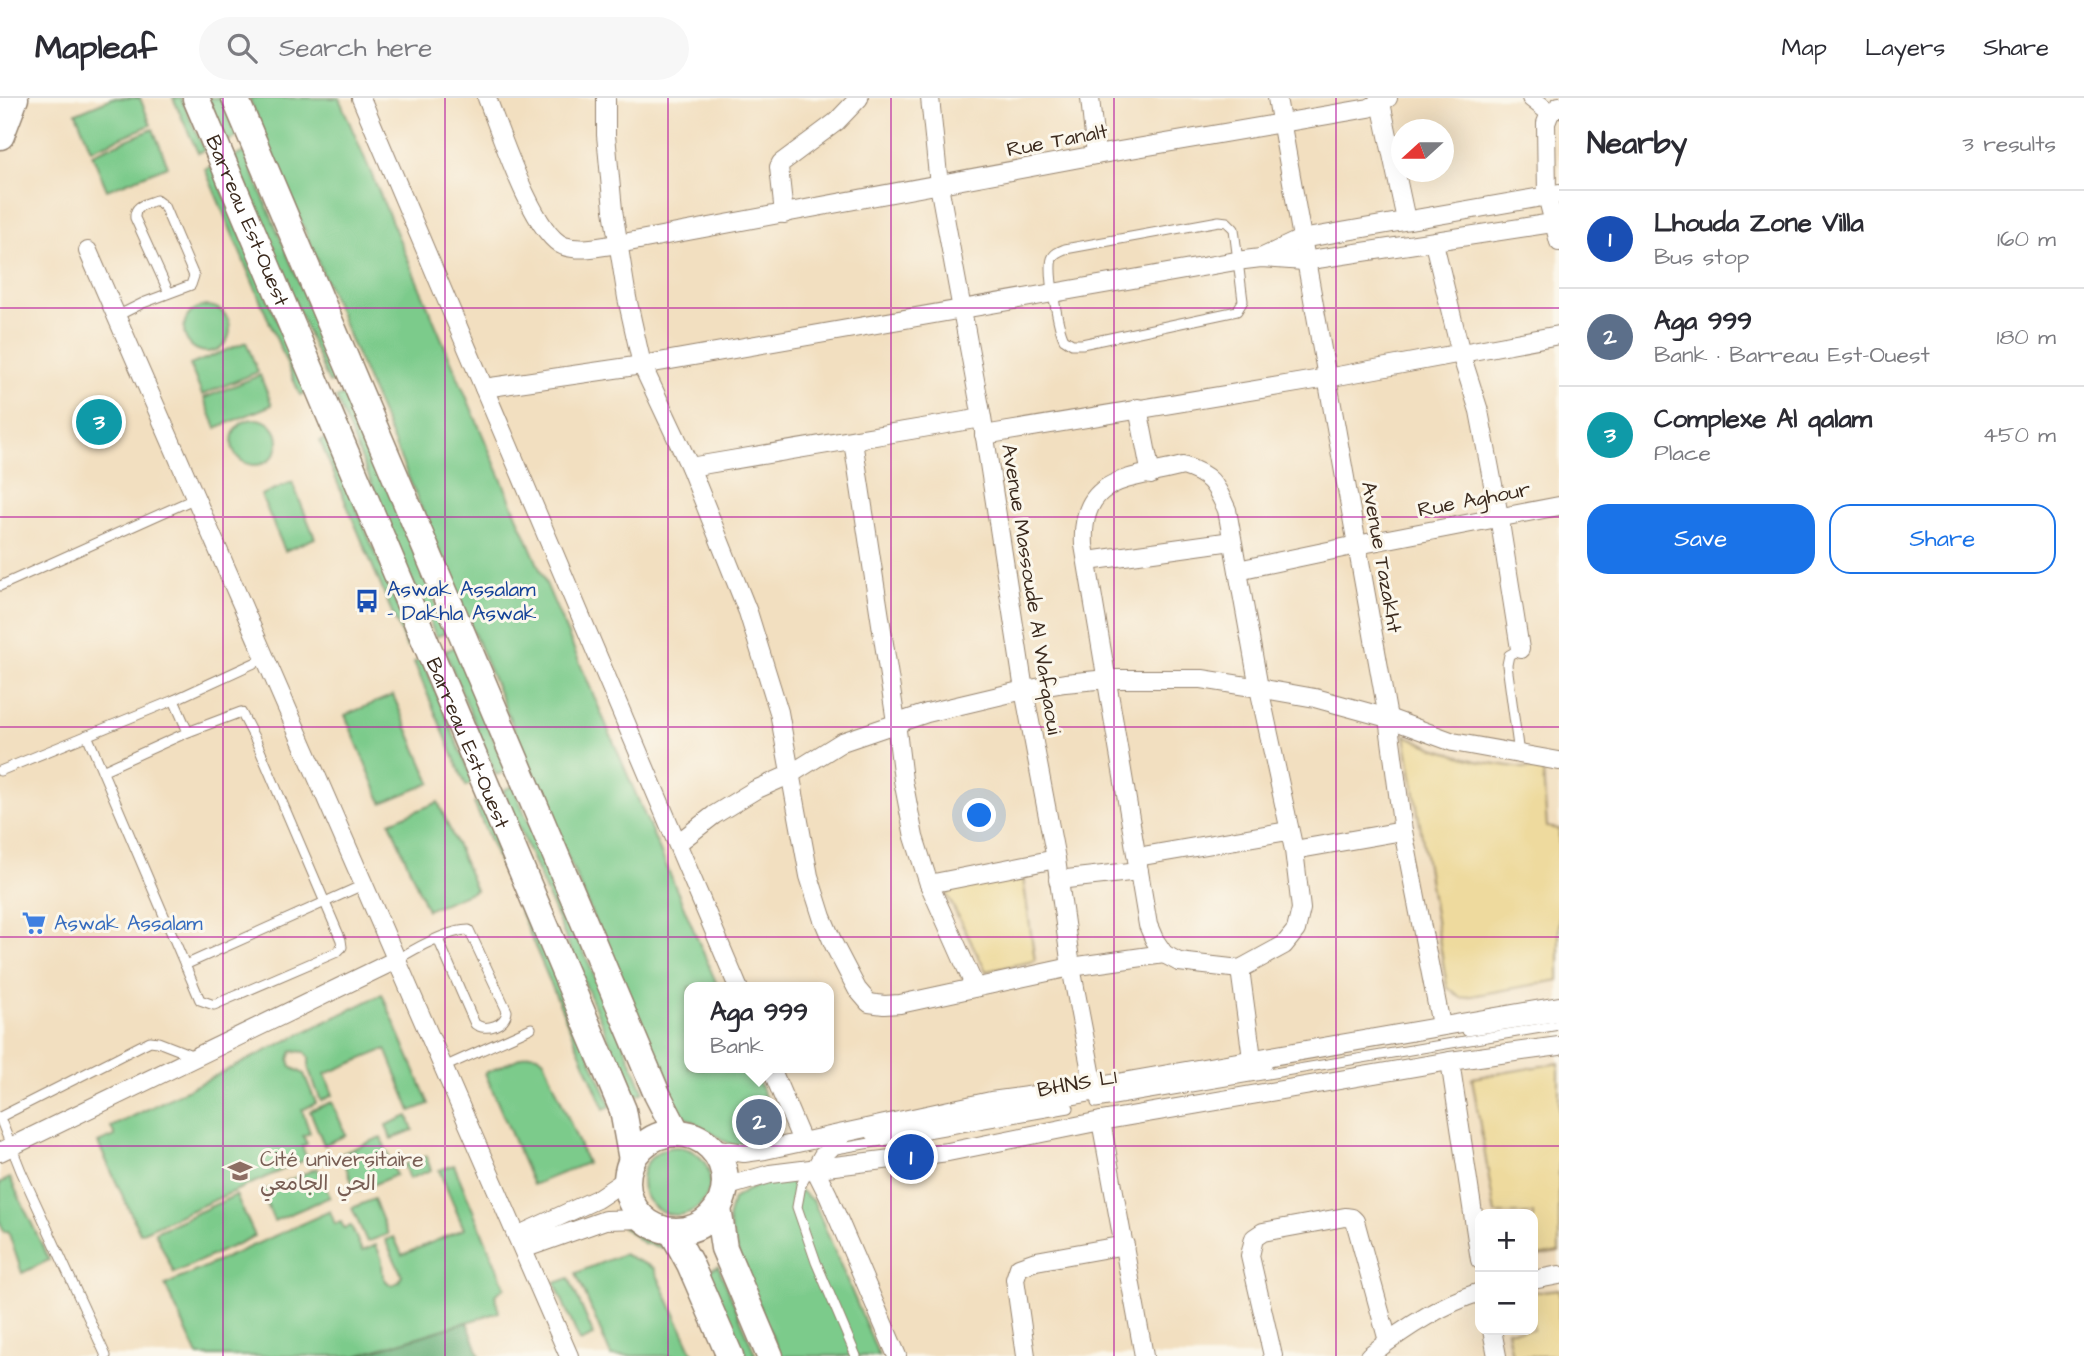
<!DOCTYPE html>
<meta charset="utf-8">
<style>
body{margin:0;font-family:"Architects Daughter","Playpen Sans Arabic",sans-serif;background:#f7f7f7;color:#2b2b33}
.controls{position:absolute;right:21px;bottom:21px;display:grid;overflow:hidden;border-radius:14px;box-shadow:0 7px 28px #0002}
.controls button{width:63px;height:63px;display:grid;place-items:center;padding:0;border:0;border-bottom:2px solid #e1e1e2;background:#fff;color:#2b2b33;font:35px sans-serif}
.compass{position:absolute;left:1391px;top:21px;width:63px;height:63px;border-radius:50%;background:#fff;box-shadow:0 7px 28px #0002;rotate:249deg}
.you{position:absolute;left:980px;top:718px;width:24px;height:24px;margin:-18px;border:5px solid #fff;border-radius:50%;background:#1a73e8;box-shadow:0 0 0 10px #1a73e833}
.badge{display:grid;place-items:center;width:46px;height:46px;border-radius:50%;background:#1a73e8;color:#fff;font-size:23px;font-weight:700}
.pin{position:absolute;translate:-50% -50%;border:4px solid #fff;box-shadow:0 2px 7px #0006}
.popup{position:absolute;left:684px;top:884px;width:150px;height:91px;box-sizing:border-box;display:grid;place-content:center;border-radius:14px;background:#fff;filter:drop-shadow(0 2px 5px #0005);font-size:23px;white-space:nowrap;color:#7c7c81}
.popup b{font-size:26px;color:#2b2b33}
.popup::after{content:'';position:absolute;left:50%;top:100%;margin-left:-14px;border:14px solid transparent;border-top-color:#fff}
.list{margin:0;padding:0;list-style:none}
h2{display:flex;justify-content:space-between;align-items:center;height:91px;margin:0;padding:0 28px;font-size:30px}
h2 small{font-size:23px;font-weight:400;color:#7c7c81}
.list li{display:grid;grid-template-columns:46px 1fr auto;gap:21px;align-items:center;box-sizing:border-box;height:98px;padding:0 28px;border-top:2px solid #e1e1e2}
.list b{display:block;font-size:26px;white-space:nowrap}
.list p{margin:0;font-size:23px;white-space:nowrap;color:#7c7c81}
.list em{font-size:23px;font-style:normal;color:#7c7c81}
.actions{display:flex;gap:14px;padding:21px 28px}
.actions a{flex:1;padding:16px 0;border:2px solid #1a73e8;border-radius:21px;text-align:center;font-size:24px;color:#1a73e8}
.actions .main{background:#1a73e8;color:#fff}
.icon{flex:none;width:38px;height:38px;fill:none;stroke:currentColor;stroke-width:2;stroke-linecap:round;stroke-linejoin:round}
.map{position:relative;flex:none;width:1559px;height:1258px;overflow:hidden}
header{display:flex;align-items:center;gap:42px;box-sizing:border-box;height:98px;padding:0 35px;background:#fff;border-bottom:2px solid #e1e1e2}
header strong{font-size:33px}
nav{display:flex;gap:38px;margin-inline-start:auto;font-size:24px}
.search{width:490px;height:63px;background:#f7f7f7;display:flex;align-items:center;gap:18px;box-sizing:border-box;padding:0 24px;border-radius:38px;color:#7c7c81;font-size:26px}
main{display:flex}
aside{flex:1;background:#fff}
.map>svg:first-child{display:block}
</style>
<header>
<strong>Mapleaf</strong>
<div class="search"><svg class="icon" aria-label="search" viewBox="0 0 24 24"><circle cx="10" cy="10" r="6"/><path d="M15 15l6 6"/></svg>Search here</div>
<nav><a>Map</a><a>Layers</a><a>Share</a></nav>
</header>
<main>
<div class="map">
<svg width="1559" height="1258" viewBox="0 0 1559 1258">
<rect width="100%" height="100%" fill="#fbf7ec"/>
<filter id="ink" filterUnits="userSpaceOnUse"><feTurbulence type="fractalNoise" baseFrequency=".0143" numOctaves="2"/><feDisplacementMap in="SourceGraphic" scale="14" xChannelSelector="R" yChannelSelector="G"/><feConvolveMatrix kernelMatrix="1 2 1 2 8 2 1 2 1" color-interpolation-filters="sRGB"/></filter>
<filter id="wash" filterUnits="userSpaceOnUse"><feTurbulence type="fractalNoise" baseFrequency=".00686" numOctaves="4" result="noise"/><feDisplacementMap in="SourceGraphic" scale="28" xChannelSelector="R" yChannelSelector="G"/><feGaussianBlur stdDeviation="1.57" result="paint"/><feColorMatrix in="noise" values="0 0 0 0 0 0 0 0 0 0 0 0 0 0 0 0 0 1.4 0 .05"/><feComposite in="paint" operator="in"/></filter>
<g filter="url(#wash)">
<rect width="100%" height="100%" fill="#f2dfc0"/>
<g fill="#7ccb8b" stroke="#5c7a54" stroke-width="2">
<polygon points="112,0 140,0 151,27 91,52 76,15"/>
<polygon points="173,0 181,0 204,52 198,55"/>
<polygon points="208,0 221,0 237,39 226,44"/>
<polygon points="249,0 339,0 718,889 689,889 689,970 753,970 779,1033 777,1039 767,1044 740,1048 730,1046 684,1018 665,990"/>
<polygon points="153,31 168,68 107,92 92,56"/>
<polygon points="244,54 340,281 329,285 234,59"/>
<polygon points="212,68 307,294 300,297 205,71"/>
<circle cx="207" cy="231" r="23"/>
<polygon points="246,244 258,274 202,297 190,267"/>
<polygon points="260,277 272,307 216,330 204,300"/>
<polygon points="347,295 448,534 436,539 336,300"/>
<circle cx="255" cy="344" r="23"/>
<polygon points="327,340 414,547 407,550 320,343"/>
<polygon points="292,384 315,440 285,453 261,397"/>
<polygon points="455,549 507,673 496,677 445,553"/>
<polygon points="422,561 474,685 466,688 414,564"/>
<polygon points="393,597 431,685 382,705 345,617"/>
<polygon points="513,688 644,994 633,999 503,692"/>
<polygon points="481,702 611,1008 604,1011 474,705"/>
<polygon points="438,704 476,792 427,812 390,724"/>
<polygon points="382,896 429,1006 411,1013 386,951 325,976 333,997 321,1003 309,972 309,960 305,954 292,953 289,961 291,969 304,976 316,1005 302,1012 310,1035 303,1038 307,1046 302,1048 307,1061 140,1135 98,1045 115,1038 111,1029"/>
<polygon points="529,956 538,957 544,962 587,1065 533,1087 485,975"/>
<polygon points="332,1004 346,1037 324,1047 310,1013"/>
<polygon points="408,1018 413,1032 391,1041 386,1027"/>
<polygon points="381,1039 396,1077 356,1094 341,1056"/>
<circle cx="676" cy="1083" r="34"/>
<polygon points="426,1058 431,1072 409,1081 404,1067"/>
<path d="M454 1067 505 1189 495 1197 499 1214 357 1258H198L165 1187 330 1113 335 1126 341 1124 344 1130 351 1128 362 1153 376 1147C378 1153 382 1159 382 1165 383 1176 381 1180 391 1187L399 1184 402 1177 385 1142 394 1139 402 1157 464 1131 439 1072Z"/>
<polygon points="317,1070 330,1099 274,1123 262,1094"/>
<polygon points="10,1080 49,1162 22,1175 8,1133 4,1134 0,1124 0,1085"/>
<path d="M788 1082 814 1104 879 1258H780L741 1165 728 1122 733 1101C750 1089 768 1083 788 1082Z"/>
<polygon points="236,1097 255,1138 174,1175 155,1134"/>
<polygon points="374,1101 388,1136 367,1144 352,1110"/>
<path d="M622 1128C639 1129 657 1139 668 1151L643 1145Z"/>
<polygon points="623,1156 654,1170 694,1258 611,1258 576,1175"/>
<polygon points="718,1168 756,1258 744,1258 707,1173"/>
<polygon points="569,1180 594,1238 580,1244 555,1185"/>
</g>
<polygon fill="#65af77" stroke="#506c4a" stroke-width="2" points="467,1224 480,1258 357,1258"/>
<g fill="#eeda9e" stroke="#94825e" stroke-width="2">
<polygon points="1405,637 1434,650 1476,663 1543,673 1547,729 1559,731 1559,882 1461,900 1447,888"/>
<polygon points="1023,780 1035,863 986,873 947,797 952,790"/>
<polygon points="1559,965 1559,1154 1533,1159 1533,1116 1495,1116 1472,980"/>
<polygon points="1559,1191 1559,1258 1512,1258 1507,1232 1533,1232 1533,1194"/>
</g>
</g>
<g filter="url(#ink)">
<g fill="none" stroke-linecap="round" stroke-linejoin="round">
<g stroke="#96846f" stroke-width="11">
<g id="service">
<path d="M1219 123 1227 124 1234 131 1243 203 1237 213 1082 246H1072L1064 241C1058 230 1048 173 1052 161 1054 155 1060 153 1065 151Z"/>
<path d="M117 218 143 205 191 187 194 178 164 108 156 102C146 106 134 107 135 120L169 195"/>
<polyline points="0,488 196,400"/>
<polyline points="174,602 188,634"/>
<path d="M87 637C125 726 163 814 200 902L214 907 337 854 342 849 341 842 256 643 241 614 188 634 102 673"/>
<polyline points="1519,656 1507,567 1509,557 1520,551"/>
<polyline points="0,673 174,602 265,560"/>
<path d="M398 861C416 850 449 832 469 832L507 913C506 927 486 934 475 926L438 841"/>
<polyline points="185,867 365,786"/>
<polyline points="1467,933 1559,918"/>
<polyline points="444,969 531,930"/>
<polyline points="1096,1005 1559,927"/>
<polyline points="0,1019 150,943 158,944 194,958"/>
<polyline points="0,1020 21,1073 106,1258"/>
<polyline points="871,1037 1267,968"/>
<polyline points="844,1042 819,1055 801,1087 797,1109 816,1164 856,1258"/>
<polyline points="817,1069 836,1051 1069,1010"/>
</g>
</g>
<g stroke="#96846f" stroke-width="20">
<g id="minor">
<polyline points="361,0 738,889"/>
<path d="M487 0C500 33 533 136 564 148 581 154 601 148 618 146L1096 57 1369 10 1388 0"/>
<polyline points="606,0 606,37 613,112 627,200 642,267 690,369 748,514 779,614 809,778 822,819 834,847 857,891 869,905 884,907 900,906 1071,869 1164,856"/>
<polyline points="930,0 939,87 982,320 1024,592 1056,761 1071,869 1094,989"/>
<polyline points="1090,0 1096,57"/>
<polyline points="1277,0 1388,620 1403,733 1441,927"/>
<polyline points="1531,0 1550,15"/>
<polyline points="1381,5 1406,122"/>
<polyline points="1559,8 1550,15 1546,25 1547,98 1559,144"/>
<polyline points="784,116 779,69 781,65 836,24 859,0"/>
<polyline points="1434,145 1461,256 1479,313 1499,418 1520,551"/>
<polyline points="88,153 569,1258"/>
<polyline points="1263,159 1301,141 1559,96"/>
<polyline points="484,290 642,267 1236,163 1261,160 1304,163 1559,124"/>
<polyline points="1138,310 1151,377"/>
<polyline points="984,337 1327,280 1559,237"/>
<polyline points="853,343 896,624 903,682 914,739 929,786 975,889"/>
<path d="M1183 368C1212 377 1215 386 1227 412L1259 590 1294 752 1301 811 1296 832 1284 847 1240 871 1179 864 1164 856 1154 841 1148 827 1084 447C1080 377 1130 382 1183 368Z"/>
<polyline points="690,369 982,320"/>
<polyline points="1088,463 1232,443"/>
<polyline points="1238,472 1357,447 1559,408"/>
<polyline points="678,745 714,717 755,692 789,677 842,644 927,615 1024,592 1065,585 1108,581 1202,581 1259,590 1315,600 1388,620 1453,644 1559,663"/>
<polyline points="1294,752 1403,733"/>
<polyline points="1137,759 1288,733"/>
<polyline points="1058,782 1139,773"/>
<polyline points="929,786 1056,761"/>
<polyline points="1240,871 1252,960"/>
<polyline points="1450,963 1480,1162"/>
<polyline points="771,970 802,1043"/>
<polyline points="1101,1023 1144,1258"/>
<polyline points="711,1050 744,1055 765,1052 991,1003 1094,989 1559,908"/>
<polyline points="0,1054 398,861"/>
<polyline points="815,1071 828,1097 897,1258"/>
<polyline points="725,1089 770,1076 948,1054 1101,1023 1450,963 1559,948"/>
<polyline points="517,1138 597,1101 627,1081"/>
<polyline points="523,1151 605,1122 645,1121"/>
<polyline points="1533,1182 1559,1177"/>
<polyline points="1492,1232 1497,1258"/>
<polyline points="1026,1258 1015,1181 1019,1169 1036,1163 1125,1147"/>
<polyline points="1273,1258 1250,1158 1254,1140 1263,1134 1345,1119 1352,1120 1355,1123 1388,1243"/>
<path d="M1369 1258C1403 1231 1439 1207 1480 1194"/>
</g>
</g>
<g stroke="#96846f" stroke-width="29">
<g id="primary">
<path id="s1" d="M196 0 623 1012 632 1062"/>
<polyline points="235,0 657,996 677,1035"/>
<circle cx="676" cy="1084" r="49"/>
<polyline points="718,1110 724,1150 770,1258"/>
<polyline points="672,1133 690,1166 730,1258"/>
</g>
</g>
<g stroke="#96846f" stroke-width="31">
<polyline id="trunk" points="0,37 14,0"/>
</g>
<use href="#service" stroke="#fff" stroke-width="9"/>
<use href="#minor" stroke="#fff" stroke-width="18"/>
<use href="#primary" stroke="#fff" stroke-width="26"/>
<use href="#trunk" stroke="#fff" stroke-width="28"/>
</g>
</g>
<path fill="none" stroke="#b5179e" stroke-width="2" stroke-opacity="0.55" d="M223 0V1258M445 0V1258M668 0V1258M891 0V1258M1114 0V1258M1336 0V1258M0 210H1559M0 419H1559M0 629H1559M0 839H1559M0 1048H1559"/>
<defs>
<g id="bus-bare" transform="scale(1.89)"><path d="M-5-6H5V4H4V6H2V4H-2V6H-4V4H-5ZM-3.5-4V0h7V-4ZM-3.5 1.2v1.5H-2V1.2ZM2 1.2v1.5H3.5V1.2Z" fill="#1a4fb4" stroke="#fbf7ec" stroke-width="2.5" paint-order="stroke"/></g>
<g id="supermarket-bare" transform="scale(1.89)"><path d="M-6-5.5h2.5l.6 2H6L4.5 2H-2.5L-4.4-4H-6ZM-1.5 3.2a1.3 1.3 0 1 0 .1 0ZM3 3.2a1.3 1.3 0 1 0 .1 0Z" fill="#3f7fe0" stroke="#fbf7ec" stroke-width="2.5" paint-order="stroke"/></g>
<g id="university-bare" transform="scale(1.89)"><path d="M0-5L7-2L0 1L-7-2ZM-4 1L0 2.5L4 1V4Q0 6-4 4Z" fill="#8d6e63" stroke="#fbf7ec" stroke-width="2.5" paint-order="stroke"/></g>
</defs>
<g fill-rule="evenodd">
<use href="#bus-bare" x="367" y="503"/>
<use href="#supermarket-bare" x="34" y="825"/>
<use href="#university-bare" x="240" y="1073"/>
</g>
<g text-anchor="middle" stroke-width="6" stroke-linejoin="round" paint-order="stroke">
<g font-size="21" fill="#3b2a1e" stroke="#fbf7ec">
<text transform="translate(1057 42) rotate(-11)" y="7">Rue Tanalt</text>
<text dy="7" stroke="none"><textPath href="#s1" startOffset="133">Barreau Est-Ouest</textPath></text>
<text transform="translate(1474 401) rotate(-11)" y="7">Rue Aghour</text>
<text transform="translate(1382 459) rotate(80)" y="7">Avenue Tazakht</text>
<text transform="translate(1032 491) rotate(81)" y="7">Avenue Massoude Al Wafqaoui</text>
<text dy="7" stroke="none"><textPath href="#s1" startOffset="700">Barreau Est-Ouest</textPath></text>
<text transform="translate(1077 985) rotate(-10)" y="7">BHNS L1</text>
</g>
<g font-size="21" fill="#164399" stroke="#fbf7ec" text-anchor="start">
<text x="387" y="498">Aswak Assalam<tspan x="387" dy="24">- Dakhla Aswak</tspan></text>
</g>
<g font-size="21" fill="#366cbe" stroke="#fbf7ec" text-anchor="start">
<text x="54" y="832">Aswak Assalam</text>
</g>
<g font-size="21" fill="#785e54" stroke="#fbf7ec" text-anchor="start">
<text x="260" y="1068">Cité universitaire<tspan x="260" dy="24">الحي الجامعي</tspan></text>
</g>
</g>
</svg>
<div class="controls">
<button>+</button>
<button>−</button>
</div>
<svg class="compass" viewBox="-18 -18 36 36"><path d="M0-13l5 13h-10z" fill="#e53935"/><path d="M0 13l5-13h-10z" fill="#7c7c81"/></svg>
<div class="you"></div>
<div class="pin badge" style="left:911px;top:1059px;background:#1a4fb4">1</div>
<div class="pin badge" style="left:759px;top:1024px;background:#5c6f8a">2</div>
<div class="popup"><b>Aga 999</b>Bank</div>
<div class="pin badge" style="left:99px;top:324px;background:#0f9aa8">3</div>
</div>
<aside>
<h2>Nearby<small>3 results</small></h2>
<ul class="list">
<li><span class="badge" style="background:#1a4fb4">1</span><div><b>Lhouda Zone Villa</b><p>Bus stop</p></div><em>160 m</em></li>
<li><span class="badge" style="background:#5c6f8a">2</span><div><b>Aga 999</b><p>Bank · Barreau Est-Ouest</p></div><em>180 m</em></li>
<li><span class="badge" style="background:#0f9aa8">3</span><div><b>Complexe Al qalam</b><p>Place</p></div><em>450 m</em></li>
</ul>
<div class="actions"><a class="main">Save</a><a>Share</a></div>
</aside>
</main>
